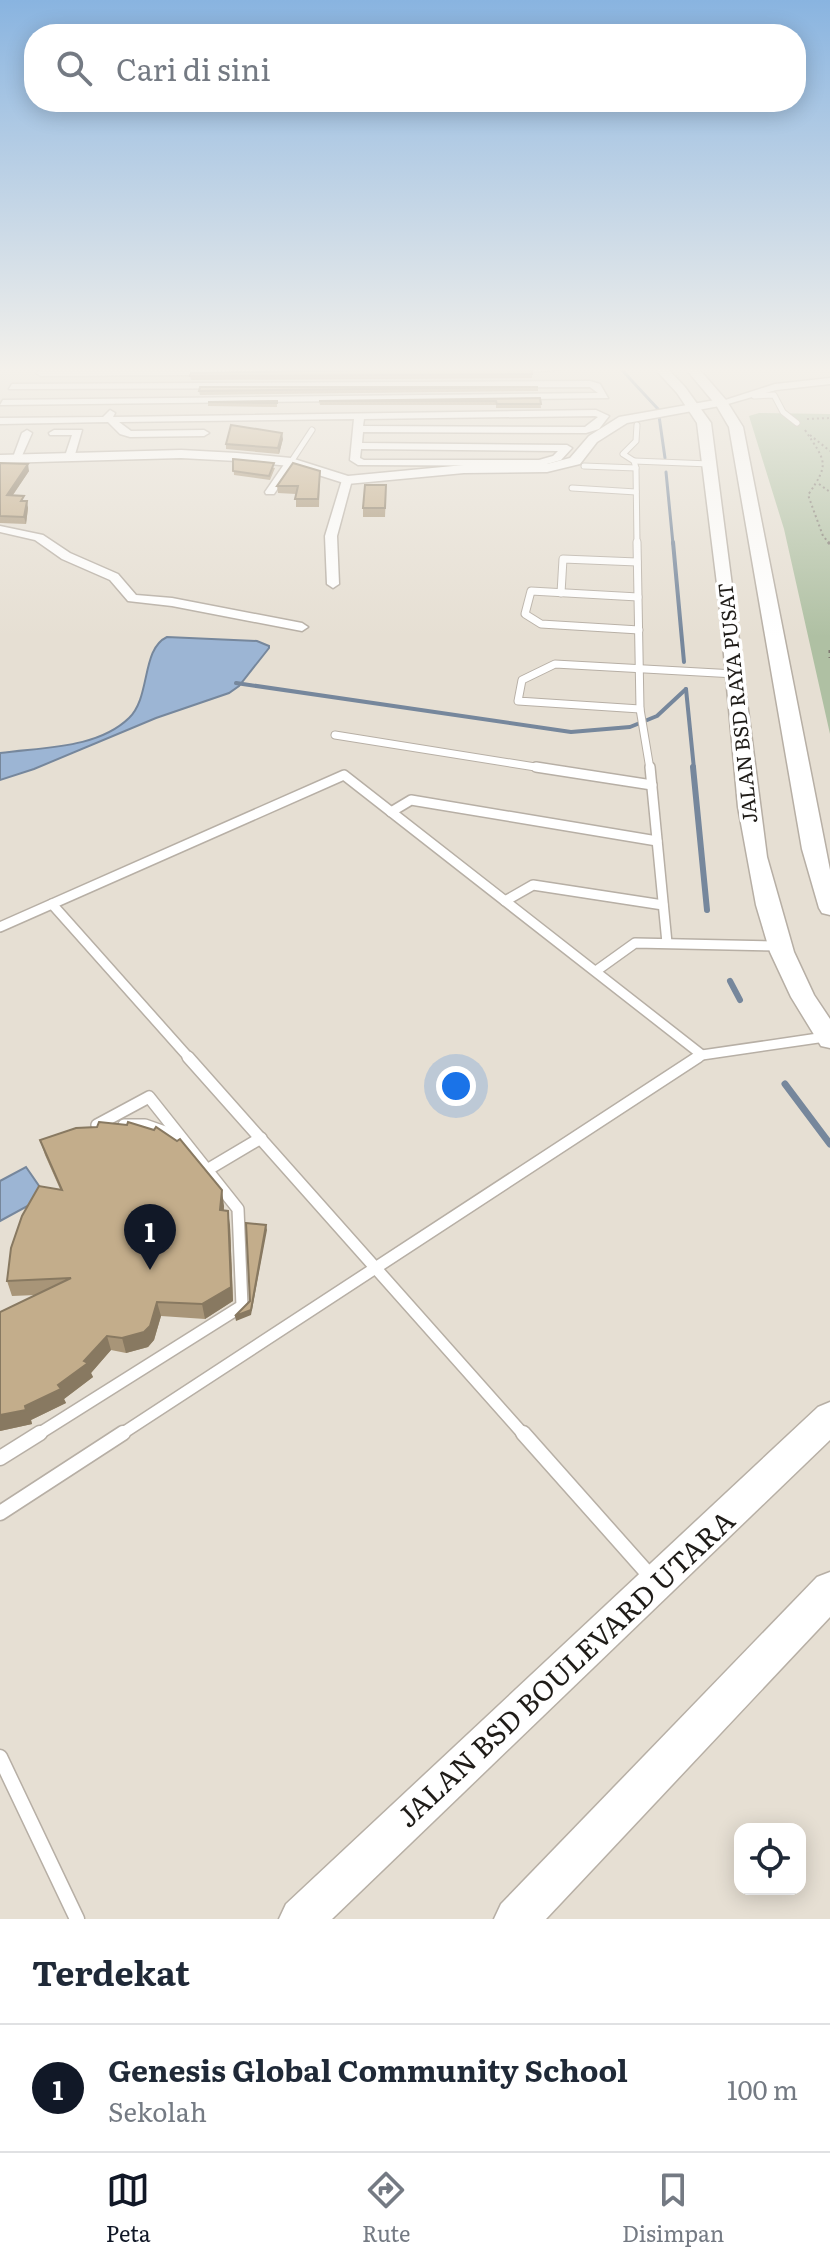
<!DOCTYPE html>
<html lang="id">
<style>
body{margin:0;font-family:Literata,serif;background:#f6f6f7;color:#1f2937}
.controls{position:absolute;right:24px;bottom:24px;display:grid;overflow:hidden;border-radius:16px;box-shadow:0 4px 20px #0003}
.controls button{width:72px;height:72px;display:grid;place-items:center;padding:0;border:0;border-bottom:2px solid #e0e1e3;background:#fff;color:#1f2937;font:40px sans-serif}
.you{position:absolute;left:456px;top:1086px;width:28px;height:28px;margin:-20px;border:6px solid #fff;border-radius:50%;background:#1a73e8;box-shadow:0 0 0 12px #1a73e833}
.badge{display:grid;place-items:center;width:52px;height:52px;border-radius:50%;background:#111827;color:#fff;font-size:26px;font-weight:700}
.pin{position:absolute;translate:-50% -66px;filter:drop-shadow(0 2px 4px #0008)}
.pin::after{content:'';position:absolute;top:42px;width:28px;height:24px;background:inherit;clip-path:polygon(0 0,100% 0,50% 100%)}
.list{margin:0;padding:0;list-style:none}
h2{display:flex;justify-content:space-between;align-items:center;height:104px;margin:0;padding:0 32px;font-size:34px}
h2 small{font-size:26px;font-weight:400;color:#747a83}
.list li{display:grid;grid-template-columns:52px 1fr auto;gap:24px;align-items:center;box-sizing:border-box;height:128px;padding:0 32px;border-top:2px solid #e0e1e3}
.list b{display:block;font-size:30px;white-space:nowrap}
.list p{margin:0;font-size:26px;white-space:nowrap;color:#747a83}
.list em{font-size:26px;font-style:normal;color:#747a83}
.icon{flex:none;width:44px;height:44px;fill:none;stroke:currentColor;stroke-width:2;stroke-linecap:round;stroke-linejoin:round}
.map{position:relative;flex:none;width:830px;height:1919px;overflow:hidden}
.search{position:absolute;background:#fff;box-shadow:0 4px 20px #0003;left:24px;right:24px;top:24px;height:88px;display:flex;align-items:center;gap:20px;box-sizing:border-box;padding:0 28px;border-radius:32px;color:#747a83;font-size:30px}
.sheet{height:232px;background:#fff}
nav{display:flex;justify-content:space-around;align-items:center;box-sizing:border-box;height:112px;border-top:2px solid #e0e1e3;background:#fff;font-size:22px;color:#747a83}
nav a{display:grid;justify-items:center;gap:4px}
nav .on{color:#111827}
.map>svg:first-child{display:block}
</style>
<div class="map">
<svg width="830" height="1919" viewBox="0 0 830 1919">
<rect width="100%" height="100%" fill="#e6dfd3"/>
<polygon fill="#afc0a3" points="759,413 830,414 830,734 784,529 749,416"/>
<g fill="#9cb5d4" stroke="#76879c" stroke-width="2">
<path d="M167 637 257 641 269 646V648L239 686 229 693 156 718 34 769 0 780V753C42 747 97 749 129 718 151 697 141 649 167 637Z"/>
<polygon points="26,1167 46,1196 0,1221 0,1181"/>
</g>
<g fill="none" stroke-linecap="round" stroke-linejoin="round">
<g stroke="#76879c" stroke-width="3">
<polyline points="620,368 658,409 665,458"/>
<polyline points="666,472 673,544"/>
</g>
<g stroke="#76879c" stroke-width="4">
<polyline points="673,542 684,662"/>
<polyline points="236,683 571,732 630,727 657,716 686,689"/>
<polyline points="686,689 694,769"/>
</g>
<g stroke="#76879c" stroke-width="6">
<polyline points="693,767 707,910"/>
<polyline points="730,981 740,1000"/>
</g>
<polyline stroke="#76879c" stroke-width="7" points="785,1084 830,1144"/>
<g stroke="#b7afa5" stroke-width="7">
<g id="service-far4">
<polyline points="754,396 774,395 783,412 797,423"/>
<polyline points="637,425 636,441 623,454 634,461 636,468 637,544"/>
<polyline points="634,461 710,464"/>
<polyline points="291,462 312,430"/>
<polyline points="584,466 636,468"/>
<polyline points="572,488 636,492"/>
</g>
</g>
<g stroke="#b7afa5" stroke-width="9">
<g id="service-far3">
<polyline points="637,542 640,709 650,769"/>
<polyline points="561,593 563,559 637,562"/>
<polyline points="638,597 531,591 525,614 541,624 639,630"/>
<polyline points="640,709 518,701 522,680 555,664 735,674"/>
<polyline points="335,735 548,769"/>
</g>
</g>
<g stroke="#b7afa5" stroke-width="12">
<g id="service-far2">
<polyline points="536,767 652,785"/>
<polyline points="650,767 667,943"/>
<polyline points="391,812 411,800 657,841"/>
<polyline points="505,901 533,885 663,905"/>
<polyline points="52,904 190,1059"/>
<polyline points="0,927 344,775 702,1055 695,1059"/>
<polyline points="596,971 635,943 780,946"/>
<polyline points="702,1055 825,1037"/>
</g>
</g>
<g stroke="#b7afa5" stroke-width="14">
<g id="service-far1">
<polyline points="188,1057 524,1435"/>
<polyline points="124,1125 145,1125 179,1137"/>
<polyline points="207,1170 261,1138"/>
<polyline points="37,1435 242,1306 238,1209 149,1097 97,1125"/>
<polyline points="120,1435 698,1057"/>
</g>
</g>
<g stroke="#b7afa5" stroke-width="17">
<g id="service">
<polyline points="523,1433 651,1577"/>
<polyline points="0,1458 40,1433"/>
<polyline points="0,1513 123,1433"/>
<polyline points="0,1757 77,1919"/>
</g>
</g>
<g stroke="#b7afa5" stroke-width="3">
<g id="minor">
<polygon points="319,368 323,371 318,374 41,376 36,373 41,370"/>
<polygon points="507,368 576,368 508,374 503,371"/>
<polygon points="830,378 830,384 776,390 721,406 716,403 775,384"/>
<polygon points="590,381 600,384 608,398 0,405 3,400 598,393 590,387 9,389 12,384"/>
<path d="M110 410 115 413 113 417 596 410 609 416 599 429 586 433 363 432 362 443 567 445 572 448 561 460 540 466 358 465 350 460 354 419 119 422 131 431 204 430 209 433 204 436 130 437 120 434 108 422 0 424V418L103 417ZM595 416 598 417 585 427 363 426 364 419ZM361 449 558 451 553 456 539 460H364L360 458Z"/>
<polygon points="27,430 32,433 21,458 12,460 22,433"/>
<polygon points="54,430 82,430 74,458 65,456 72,435 50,435 49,433"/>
<polygon points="287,460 296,462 274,494 266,494 265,492"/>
<polygon points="347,477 352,480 337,536 339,584 333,588 327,584 325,536 342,480"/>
<polygon points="0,526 43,535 70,553 118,574 136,595 172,598 302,623 308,627 302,631 172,606 128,601 110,580 62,559 35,540 0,532"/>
</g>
</g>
<g stroke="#b7afa5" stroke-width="3">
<polygon id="tertiary" points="721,399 727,403 725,405 627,423 597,442 580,464 547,472 464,473 347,484 290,466 237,461 181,458 0,463 0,455 181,450 237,453 291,458 348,476 464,465 547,464 570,458 589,436 619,417"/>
</g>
<g stroke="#b7afa5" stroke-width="3">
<g id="secondary">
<polygon points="654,368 667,368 685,387 711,423 767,857 794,952 814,995 830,1019 830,1048 821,1046 791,997 770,952 756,905 738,807 719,600 697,423 677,393"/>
<polygon points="685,368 698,368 726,400 743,427 830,870 830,915 822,913 819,908 802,849 729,427 716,405"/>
<polygon points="830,1402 830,1440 332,1919 279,1919 286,1904 818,1407"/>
<polygon points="830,1572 830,1617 546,1919 494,1919 501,1904 817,1577"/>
</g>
</g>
<g stroke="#7e7971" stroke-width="2" stroke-dasharray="2 3" stroke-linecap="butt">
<polyline points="807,419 830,418"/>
<path d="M805 430C826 462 830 463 808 495L823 536 830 544"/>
<polyline points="810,435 830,451"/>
<polyline points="819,484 830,492"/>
</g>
<g stroke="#7e7971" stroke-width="3" stroke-dasharray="3 4" stroke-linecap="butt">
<polyline points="828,542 830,544"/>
<polyline points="830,650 830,658"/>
</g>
<use href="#service-far4" stroke="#fff" stroke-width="5"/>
<use href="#service-far3" stroke="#fff" stroke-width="7"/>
<use href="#service-far2" stroke="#fff" stroke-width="9"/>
<use href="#service-far1" stroke="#fff" stroke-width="11"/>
<use href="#service" stroke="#fff" stroke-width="14"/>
<use href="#minor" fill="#fff" fill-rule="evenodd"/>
<use href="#tertiary" fill="#fff" fill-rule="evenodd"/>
<use href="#secondary" fill="#fff" fill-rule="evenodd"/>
</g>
<g fill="#a89578">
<polygon points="532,374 532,378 191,380 190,376"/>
<polygon points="538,387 538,391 200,395 199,391"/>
<polygon points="540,398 541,408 496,408 496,405 320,405 319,401"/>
<polygon points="208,402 277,403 277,407 208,406"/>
<polygon points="283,439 279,454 226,449 226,444"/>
<polygon points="233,459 275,468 270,480 234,475"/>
<polygon points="0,463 29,471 13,495 25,501 28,508 26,524 0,523"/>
<polygon points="320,471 319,507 296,507 296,494 278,493 277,486"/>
<polygon points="386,494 385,517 363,517 363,508"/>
<polygon points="40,1140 224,1206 224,1210 230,1226 233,1301 205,1319 161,1316 154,1340 148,1347 126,1353 111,1350 91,1373 93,1377 64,1399 66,1403 31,1420 32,1424 0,1431 36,1295 12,1296 7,1281 60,1189 45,1155"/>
</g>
<g fill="#887961">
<polygon points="282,433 283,439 279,454 278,448"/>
<polygon points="28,464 29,471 8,502 7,495"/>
<polygon points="27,501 28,508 26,524 24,517"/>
<polygon points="222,1190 224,1206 222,1225 220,1210"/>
<polygon points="228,1211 230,1226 233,1301 205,1319 202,1304"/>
<polygon points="266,1225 267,1230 251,1315 236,1321 235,1316 251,1310"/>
<polygon points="157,1302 161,1316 154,1340 148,1347 126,1353 122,1338"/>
<polygon points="107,1336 111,1350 91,1373 93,1377 64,1399 66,1403 31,1420 32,1424 0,1431 0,1415 25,1406 58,1385"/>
</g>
<g fill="#c3ad8b" stroke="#887961" stroke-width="2">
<polygon points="483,368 531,368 532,374 190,376 191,373"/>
<polygon points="200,387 538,387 199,391"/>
<polygon points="540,398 541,404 497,404 496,401 319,401"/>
<polygon points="277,401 277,403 208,402"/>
<polygon points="231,425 282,433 278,448 226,444"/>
<polygon points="233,459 274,463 269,476 233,471"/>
<polygon points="0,463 28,464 7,495 24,496 21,501 27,501 24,517 0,516"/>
<polygon points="293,463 320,471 318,499 295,499 298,486 277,486"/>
<polygon points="365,485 386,485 385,508 363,508"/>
<polygon points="99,1122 127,1125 128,1122 154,1130 156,1127 177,1141 180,1139 222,1190 220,1210 228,1211 231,1287 202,1304 157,1302 150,1326 144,1332 122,1338 107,1336 84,1361 88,1363 58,1385 61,1389 25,1406 26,1410 0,1415 0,1312 71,1278 7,1281 11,1248 22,1216 39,1186 62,1190 40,1140 76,1128 97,1127"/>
<polygon points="246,1223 266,1225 251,1310 235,1316 250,1301"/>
</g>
<linearGradient id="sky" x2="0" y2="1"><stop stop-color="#89b4e0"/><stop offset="0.58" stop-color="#f4f1eb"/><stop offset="1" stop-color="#f4f1eb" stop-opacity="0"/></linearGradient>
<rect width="830" height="637" fill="url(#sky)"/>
<g text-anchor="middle" stroke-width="7" stroke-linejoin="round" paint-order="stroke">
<g font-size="20" fill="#1f1c18" stroke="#fff">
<text transform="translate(738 703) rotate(-96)" y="7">JALAN BSD RAYA PUSAT</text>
</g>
<g font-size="28" fill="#1f1c18" stroke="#fff">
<text transform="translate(566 1669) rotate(-43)" y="10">JALAN BSD BOULEVARD UTARA</text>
</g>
</g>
</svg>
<div class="controls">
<button><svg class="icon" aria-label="locate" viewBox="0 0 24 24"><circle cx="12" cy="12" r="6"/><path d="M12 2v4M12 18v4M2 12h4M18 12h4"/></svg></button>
</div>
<div class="you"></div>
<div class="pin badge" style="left:150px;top:1270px">1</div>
<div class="search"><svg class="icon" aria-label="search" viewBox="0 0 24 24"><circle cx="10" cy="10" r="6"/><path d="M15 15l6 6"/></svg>Cari di sini</div>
</div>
<section class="sheet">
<h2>Terdekat<small></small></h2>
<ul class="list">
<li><span class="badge">1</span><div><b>Genesis Global Community School</b><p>Sekolah</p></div><em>100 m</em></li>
</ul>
</section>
<nav>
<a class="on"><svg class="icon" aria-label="map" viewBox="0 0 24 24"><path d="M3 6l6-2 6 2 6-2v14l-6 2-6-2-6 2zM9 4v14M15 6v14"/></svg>Peta</a>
<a><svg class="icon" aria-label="directions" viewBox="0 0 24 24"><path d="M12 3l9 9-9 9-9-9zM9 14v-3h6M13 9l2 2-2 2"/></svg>Rute</a>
<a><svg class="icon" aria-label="saved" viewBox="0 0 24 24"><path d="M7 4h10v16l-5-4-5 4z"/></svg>Disimpan</a>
</nav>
